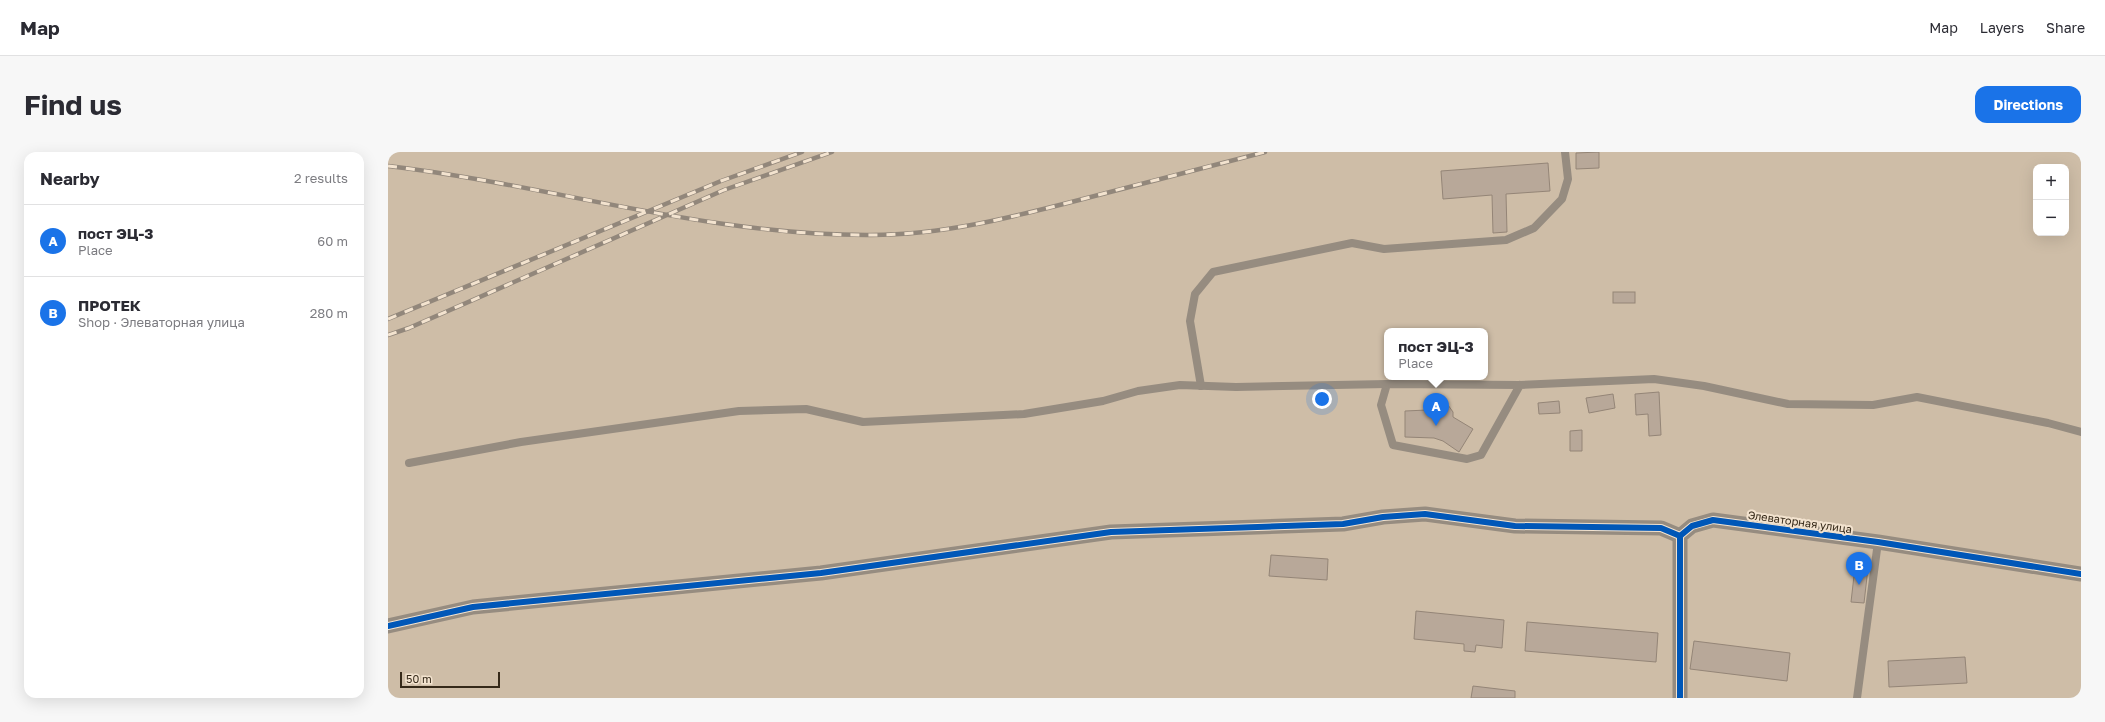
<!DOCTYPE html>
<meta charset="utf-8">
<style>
body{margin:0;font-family:"Golos Text",sans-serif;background:#f7f7f7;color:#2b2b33}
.controls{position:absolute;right:12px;top:12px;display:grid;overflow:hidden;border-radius:8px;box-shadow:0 4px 16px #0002}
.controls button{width:36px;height:36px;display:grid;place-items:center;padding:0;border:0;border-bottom:1px solid #e1e1e2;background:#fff;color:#2b2b33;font:20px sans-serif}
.scale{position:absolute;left:12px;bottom:10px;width:100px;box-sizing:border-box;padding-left:4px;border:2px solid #352919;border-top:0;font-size:11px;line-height:14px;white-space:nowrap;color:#352919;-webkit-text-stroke:3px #f3e3cf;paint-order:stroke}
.you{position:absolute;left:934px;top:247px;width:14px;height:14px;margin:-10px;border:3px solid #fff;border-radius:50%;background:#1a73e8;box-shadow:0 0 0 6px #1a73e833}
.badge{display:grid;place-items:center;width:26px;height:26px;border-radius:50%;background:#1a73e8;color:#fff;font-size:13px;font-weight:700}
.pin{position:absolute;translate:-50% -33px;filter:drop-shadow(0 1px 2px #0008)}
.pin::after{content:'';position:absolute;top:21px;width:14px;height:12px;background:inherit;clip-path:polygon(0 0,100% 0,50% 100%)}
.popup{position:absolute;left:996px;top:176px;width:104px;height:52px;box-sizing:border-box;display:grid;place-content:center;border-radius:8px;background:#fff;filter:drop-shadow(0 1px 3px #0005);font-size:13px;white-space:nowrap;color:#7c7c81}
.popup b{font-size:15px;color:#2b2b33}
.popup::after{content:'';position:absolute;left:50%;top:100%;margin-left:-8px;border:8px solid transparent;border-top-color:#fff}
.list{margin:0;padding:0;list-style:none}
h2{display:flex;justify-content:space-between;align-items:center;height:52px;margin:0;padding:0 16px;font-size:17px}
h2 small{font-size:13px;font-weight:400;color:#7c7c81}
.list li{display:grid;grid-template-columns:26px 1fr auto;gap:12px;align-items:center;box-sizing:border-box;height:72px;padding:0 16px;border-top:1px solid #e1e1e2}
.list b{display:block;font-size:15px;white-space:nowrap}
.list p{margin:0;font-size:13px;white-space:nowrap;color:#7c7c81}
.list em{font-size:13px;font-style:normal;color:#7c7c81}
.map{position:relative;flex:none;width:1693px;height:546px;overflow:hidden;border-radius:12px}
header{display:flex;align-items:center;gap:24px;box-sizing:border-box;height:56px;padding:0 20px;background:#fff;border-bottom:1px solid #e1e1e2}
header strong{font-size:19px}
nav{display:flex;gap:22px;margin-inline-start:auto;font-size:14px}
.intro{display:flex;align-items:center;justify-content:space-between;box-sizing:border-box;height:96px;padding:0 24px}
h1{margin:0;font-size:28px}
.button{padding:10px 18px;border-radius:12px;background:#1a73e8;color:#fff;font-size:14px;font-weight:700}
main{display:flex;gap:24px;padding:0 24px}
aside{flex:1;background:#fff;border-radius:12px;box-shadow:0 4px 16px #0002}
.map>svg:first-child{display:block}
</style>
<header>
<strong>Map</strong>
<nav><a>Map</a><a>Layers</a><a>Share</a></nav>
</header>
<div class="intro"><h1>Find us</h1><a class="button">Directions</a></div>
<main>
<aside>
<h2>Nearby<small>2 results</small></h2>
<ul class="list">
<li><span class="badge">A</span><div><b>пост ЭЦ-3</b><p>Place</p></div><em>60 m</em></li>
<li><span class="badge">B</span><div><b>ПРОТЕК</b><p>Shop · Элеваторная улица</p></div><em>280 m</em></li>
</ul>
</aside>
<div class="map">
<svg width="1693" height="546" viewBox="0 0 1693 546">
<rect width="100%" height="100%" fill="#cebda7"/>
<g fill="#b8a899" stroke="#948577">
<polygon points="1211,0 1211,16 1188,17 1188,1"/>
<polygon points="1160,11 1162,39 1118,42 1119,80 1105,81 1104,43 1055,47 1053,19"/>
<rect x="1225" y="140" width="22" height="11"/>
<polygon points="1271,240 1273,283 1261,284 1260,262 1248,263 1247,242"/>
<polygon points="1225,242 1227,256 1201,261 1198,246"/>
<polygon points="1171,249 1172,261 1151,262 1150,251"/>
<polygon points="1053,250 1060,253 1065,260 1065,265 1085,277 1071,300 1055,289 1046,286 1017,285 1017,259 1039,258"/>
<polygon points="1194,278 1194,299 1182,299 1182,279"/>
<polygon points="883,403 940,407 939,428 881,424"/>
<polygon points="1467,415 1480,416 1476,451 1463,450"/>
<polygon points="1028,459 1116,468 1114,496 1088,493 1087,500 1076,499 1076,492 1026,487"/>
<polygon points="1139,470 1270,481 1268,510 1137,499"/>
<polygon points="1306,489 1402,501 1399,529 1302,517"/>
<polygon points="1577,505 1579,531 1501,535 1500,509"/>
<polygon points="1085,534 1127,539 1127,546 1083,546"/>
</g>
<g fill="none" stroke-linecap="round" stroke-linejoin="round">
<g stroke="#968c80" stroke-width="8">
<polyline points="1132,233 1093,303 1079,307 1005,293 993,253 999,232 1132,233 1266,227 1316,234 1400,252 1485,253 1529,245 1660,271 1693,280"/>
<polyline points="813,234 802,169 807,142 825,120 964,91 996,97 1118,88 1146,76 1174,47 1180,27 1177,0"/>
<polyline points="21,311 133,290 351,259 418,257 475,270 636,262 715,249 750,239 792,233 848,235 999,232"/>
<polyline points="1469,546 1490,390"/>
</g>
<g stroke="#968c80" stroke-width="15">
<polyline points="0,474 85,455 433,421 723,380 955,372 995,365 1037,362 1127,374 1273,376 1292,384"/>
<polyline points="1292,546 1292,384 1304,374 1325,368 1490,390 1693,422"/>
</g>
<g stroke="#92877b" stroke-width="4.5">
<g id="rail">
<path d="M0 14C162 33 319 84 483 83 556 83 625 65 695 47 755 31 816 16 877 0"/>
<polyline points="0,167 333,29 414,0"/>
<polyline points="0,183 21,176 336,38 444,0"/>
</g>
</g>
<use href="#rail" stroke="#f3e3cf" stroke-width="3" stroke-dasharray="9" stroke-linecap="butt"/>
<g stroke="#f3e3cf" stroke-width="8">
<g id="cycleway">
<polyline points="0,474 85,455 433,421 723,380 955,372 995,365 1037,362 1127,374 1273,376 1292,384"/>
<polyline points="1292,546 1292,384 1304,374 1325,368 1490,390 1693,422"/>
</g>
</g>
<use href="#cycleway" stroke="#0057b8" stroke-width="6"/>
</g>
<g text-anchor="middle" stroke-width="4" stroke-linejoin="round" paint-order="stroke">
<g font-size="11" fill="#352919" stroke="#f3e3cf">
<text transform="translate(1412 370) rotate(8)" y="4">Элеваторная улица</text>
</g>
</g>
</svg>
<div class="controls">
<button>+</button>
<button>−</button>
</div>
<div class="scale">50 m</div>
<div class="you"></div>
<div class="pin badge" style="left:1048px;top:274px">A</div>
<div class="popup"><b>пост ЭЦ-3</b>Place</div>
<div class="pin badge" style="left:1471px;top:433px">B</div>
</div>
</main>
